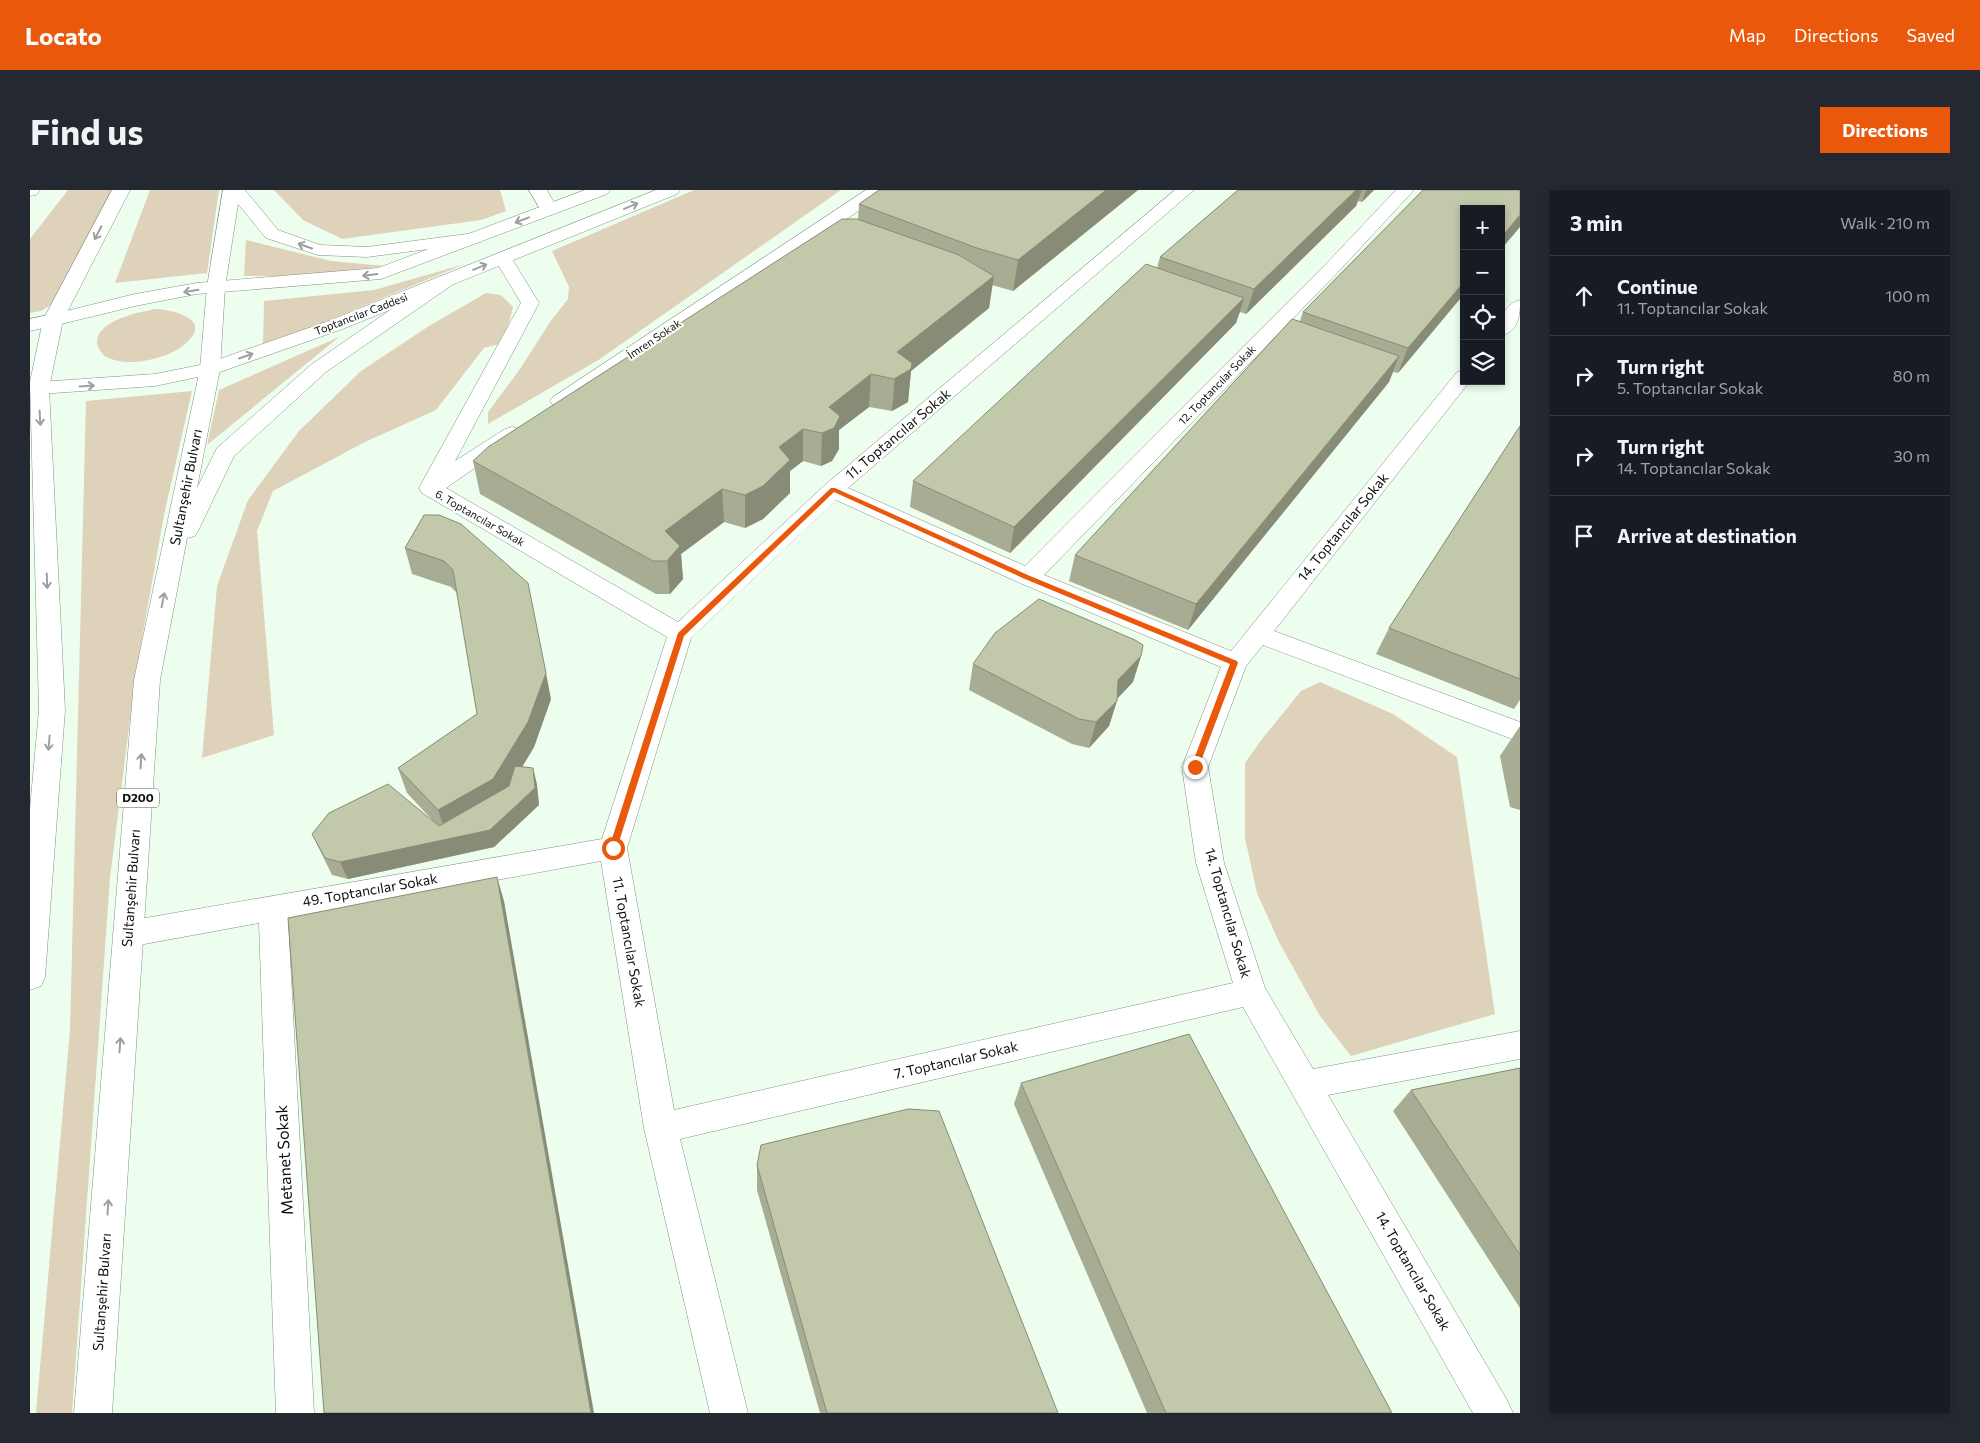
<!DOCTYPE html>
<meta charset="utf-8">
<style>
body{margin:0;font-family:Commissioner,sans-serif;background:#242831;color:#f1f3f6}
.controls{position:absolute;right:15px;top:15px;display:grid;overflow:hidden;border-radius:0px;box-shadow:0 2px 8px #0003}
.controls button{width:45px;height:45px;display:grid;place-items:center;padding:0;border:0;border-bottom:1px solid #363941;background:#171b24;color:#f1f3f6;font:25px sans-serif}
.stop{position:absolute;width:15px;height:15px;margin:-11px;border:4px solid #ea580c;border-radius:50%;background:#fff}
.stop.end{background:#ea580c;border-color:#fff;box-shadow:0 1px 5px #0008}
.list{margin:0;padding:0;list-style:none}
h2{display:flex;justify-content:space-between;align-items:center;height:65px;margin:0;padding:0 20px;font-size:21px}
h2 small{font-size:16px;font-weight:400;color:#9ea1a6}
.list li{display:grid;grid-template-columns:32px 1fr auto;gap:15px;align-items:center;box-sizing:border-box;height:80px;padding:0 20px;border-top:1px solid #363941}
.list b{display:block;font-size:19px;white-space:nowrap}
.list p{margin:0;font-size:16px;white-space:nowrap;color:#9ea1a6}
.list em{font-size:16px;font-style:normal;color:#9ea1a6}
.icon{flex:none;width:28px;height:28px;fill:none;stroke:currentColor;stroke-width:2;stroke-linecap:round;stroke-linejoin:round}
.map{position:relative;flex:none;width:1490px;height:1223px;overflow:hidden;border-radius:0px}
header{display:flex;align-items:center;gap:30px;box-sizing:border-box;height:70px;padding:0 25px;background:#ea580c;color:#fff}
header strong{font-size:24px}
nav{display:flex;gap:28px;margin-inline-start:auto;font-size:18px}
.intro{display:flex;align-items:center;justify-content:space-between;box-sizing:border-box;height:120px;padding:0 30px}
h1{margin:0;font-size:35px}
.button{padding:12px 22px;border-radius:0px;background:#ea580c;color:#fff;font-size:18px;font-weight:700}
main{display:flex;gap:30px;padding:0 30px}
aside{flex:1;background:#171b24;border-radius:0px;box-shadow:0 2px 8px #0003}
.map>svg:first-child{display:block}
</style>
<header>
<strong>Locato</strong>
<nav><a>Map</a><a>Directions</a><a>Saved</a></nav>
</header>
<div class="intro"><h1>Find us</h1><a class="button">Directions</a></div>
<main>
<div class="map">
<svg width="1490" height="1223" viewBox="0 0 1490 1223">
<rect width="100%" height="100%" fill="#edfeef"/>
<g fill="#dfd2bb">
<polygon points="38,0 83,0 29,110 11,121 0,123 0,49"/>
<polygon points="120,0 189,0 177,83 85,93"/>
<polygon points="244,0 470,0 476,21 451,30 312,49 273,30"/>
<polygon points="664,0 811,0 570,169 458,234 458,222 490,179 520,132 538,109 539,97 522,61"/>
<polygon points="216,50 301,71 355,76 280,86 214,86"/>
<polygon points="435,74 268,143 233,154 234,111 344,100"/>
<polygon points="456,103 471,105 483,117 479,133 469,154 454,158 406,220 335,252 243,301 227,341 244,545 172,568 187,396 218,310 269,241 331,181 399,136"/>
<path d="M126 119C145 120 184 130 155 154 138 169 96 179 75 166 71 163 68 158 67 153 66 130 110 122 126 119Z"/>
<polygon points="309,147 177,255 189,200"/>
<polygon points="162,201 134,325 106,482 80,688 42,1223 6,1223 40,840 56,211"/>
<polygon points="1290,492 1363,524 1427,567 1465,824 1321,866 1290,826 1249,752 1227,703 1215,648 1215,573 1232,549 1271,501"/>
</g>
<g fill="none" stroke-linecap="round" stroke-linejoin="round">
<g stroke="#819183" stroke-width="1">
<g id="minor">
<polygon points="0,0 10,0 6,5 0,6"/>
<polygon points="499,0 517,0 528,20 525,24 519,25 513,24"/>
<polygon points="836,0 857,0 854,4 537,215 530,217 523,215 520,211 523,207"/>
<path d="M1145 0H1164L818 298 995 376 1297 73 1366 0H1384L1309 81 1014 385 1201 461 1427 182 1434 180V191H1440L1244 441 1490 532V552L1233 455 1216 476 1178 577 1194 673 1235 798 1283 879 1490 841V869L1298 905 1477 1210 1483 1223H1443L1213 817 650 949 718 1223H680L614 938 571 671 258 728 284 1223H246L229 733 98 757 87 753 83 744 87 735 98 731 572 649 637 447 392 303 389 298 491 113 464 68 467 64 473 63 479 64 509 113 425 271 475 239 482 237 489 239 493 243 489 247 416 298 648 432 795 295ZM806 310 990 393 1191 477 1152 577 1166 673 1203 793 644 920 597 658 661 448Z"/>
<path d="M1490 110C1490 125 1489 141 1471 146 1471 130 1472 115 1490 110Z"/>
<polygon points="23,124 30,126 33,130 30,134 0,141 0,129"/>
</g>
</g>
<g stroke="#819183" stroke-width="1">
<g id="tertiary">
<polygon points="555,0 580,0 577,4 351,89 167,104 105,116 23,136 16,134 13,130 16,126 105,104 167,93 348,78"/>
<polygon points="626,0 650,0 647,4 310,140 187,183 125,196 9,204 2,202 0,200 2,194 9,192 125,184 175,174 296,132"/>
</g>
</g>
<g stroke="#819183" stroke-width="1">
<g id="trunk">
<polygon points="82,0 100,0 33,130 19,198 35,520 15,787 11,796 0,800 0,619 9,520 0,192 13,130"/>
<polygon points="193,0 215,0 248,40 290,55 337,57 445,43 451,44 454,48 451,52 445,53 337,67 288,65 236,48 208,14 195,97 190,179 167,298 187,258 282,174 408,87 415,85 422,87 424,91 422,95 296,182 204,266 168,341 165,346 157,348 130,490 82,1223 44,1223 104,490 170,179 177,97"/>
</g>
</g>
<use href="#minor" fill="#fff" fill-rule="evenodd"/>
<use href="#tertiary" fill="#fff" fill-rule="evenodd"/>
<use href="#trunk" fill="#fff" fill-rule="evenodd"/>
</g>
<g fill="#a7ac92">
<polygon points="1108,0 983,101 962,95 959,118 881,181 878,212 862,221 839,217 809,240 809,259 802,271 791,276 773,271 760,281 760,303 733,329 715,338 694,332 651,364 653,389 640,404 626,404 450,304 443,271 828,30 829,14"/>
<polygon points="1208,0 1344,0 1332,12 1328,11 1326,16 1216,124 1210,122 1206,133 980,363 880,317 883,291 1127,78 1130,67"/>
<polygon points="1393,0 1490,0 1490,37 1471,59 1471,19 1434,19 1434,104 1368,183 1363,182 1359,192 1158,440 1039,391 1045,365 1262,129 1270,131 1273,122"/>
<polygon points="1490,236 1490,510 1484,519 1346,464 1359,438"/>
<polygon points="394,325 521,509 504,557 492,577 503,578 507,595 509,615 464,657 318,689 302,685 282,644 405,633 377,603 368,578 447,524 427,403 421,397 382,384 375,358"/>
<polygon points="1111,466 1103,492 1087,509 1079,536 1059,558 1042,554 939,500 943,474"/>
<polygon points="1490,536 1490,620 1480,617 1470,566"/>
<polygon points="1490,878 1490,1118 1363,921 1381,900"/>
<polygon points="991,893 1362,1223 1117,1223 984,914"/>
<polygon points="727,975 1028,1223 790,1223 727,1000"/>
</g>
<g fill="#888c77">
<polygon points="1076,0 1108,0 983,101 988,70"/>
<polygon points="1326,0 1332,0 1326,16 1216,124 1224,99"/>
<polygon points="1336,0 1344,0 1332,12"/>
<polygon points="1490,25 1490,37 1471,59 1471,48"/>
<polygon points="964,86 959,118 881,181 878,212 862,221 867,162"/>
<polygon points="1434,92 1434,104 1368,183 1378,158"/>
<polygon points="1214,108 1206,133 980,363 984,337"/>
<polygon points="1369,166 1359,192 1158,440 1166,414"/>
<polygon points="841,184 839,217 809,240 809,259 802,271 791,276 792,243 799,217"/>
<polygon points="773,239 773,271 760,281 760,303 733,329 715,338 715,305 749,257"/>
<polygon points="692,299 694,332 651,364 653,389 640,404 635,341"/>
<polygon points="1111,466 1103,492 1081,515 1088,490"/>
<polygon points="516,483 521,509 504,557 470,614 416,644 408,620"/>
<polygon points="1087,511 1079,536 1059,558 1066,532"/>
<polygon points="503,578 507,595 509,615 464,657 318,689 310,672 460,640"/>
<polygon points="467,687 474,711 564,1223 561,1223"/>
</g>
<g fill="#c2c8aa" stroke="#888c77">
<polygon points="849,0 1076,0 988,70 947,58 829,14"/>
<polygon points="1208,0 1326,0 1224,99 1130,67"/>
<polygon points="1393,0 1490,0 1490,25 1471,48 1471,19 1434,19 1434,92 1378,158 1273,122"/>
<polygon points="812,29 827,29 929,65 964,86 867,162 882,173 881,179 864,189 841,184 799,217 810,226 804,238 792,243 773,239 749,257 760,270 733,296 715,305 692,299 635,341 650,356 637,371 623,371 443,271 458,257"/>
<polygon points="1116,74 1214,108 984,337 883,291"/>
<polygon points="1262,129 1369,166 1166,414 1045,365"/>
<polygon points="1490,236 1490,489 1359,438"/>
<polygon points="394,325 409,325 431,334 498,393 516,483 498,532 463,589 408,620 368,578 447,524 423,380 414,371 375,358"/>
<polygon points="1009,409 1105,450 1113,455 1111,466 1088,490 1087,511 1066,532 1049,529 943,474 965,443"/>
<polygon points="485,576 503,578 505,598 460,640 310,672 295,668 282,644 299,623 358,594 409,636 479,596"/>
<polygon points="467,687 561,1223 294,1223 258,728"/>
<polygon points="1159,844 1362,1223 1136,1223 991,893"/>
<polygon points="1490,878 1490,1065 1381,900"/>
<polygon points="878,919 909,921 1028,1223 797,1223 727,975 731,955"/>
</g>
<defs><path id="oneway-shaft" d="M-6 0H5M1.5-3L5.5 0L1.5 3" fill="none" stroke-width="1.6" stroke-linecap="round" stroke-linejoin="round" transform="scale(1.25)"/></defs>
<g stroke="#9da09e">
<use href="#oneway-shaft" transform="translate(601 16) rotate(-22)"/>
<use href="#oneway-shaft" transform="translate(492 30) rotate(159)"/>
<use href="#oneway-shaft" transform="translate(68 43) rotate(117)"/>
<use href="#oneway-shaft" transform="translate(275 56) rotate(-161)"/>
<use href="#oneway-shaft" transform="translate(450 77) rotate(-22)"/>
<use href="#oneway-shaft" transform="translate(340 85) rotate(173)"/>
<use href="#oneway-shaft" transform="translate(161 101) rotate(171)"/>
<use href="#oneway-shaft" transform="translate(216 166) rotate(-19)"/>
<use href="#oneway-shaft" transform="translate(57 196) rotate(-4)"/>
<use href="#oneway-shaft" transform="translate(10 228) rotate(87)"/>
<use href="#oneway-shaft" transform="translate(17 391) rotate(88)"/>
<use href="#oneway-shaft" transform="translate(133 410) rotate(-79)"/>
<use href="#oneway-shaft" transform="translate(19 553) rotate(95)"/>
<use href="#oneway-shaft" transform="translate(111 571) rotate(-86)"/>
<use href="#oneway-shaft" transform="translate(90 855) rotate(-86)"/>
<use href="#oneway-shaft" transform="translate(78 1017) rotate(-86)"/>
</g>
<polygon fill="#ea580c" points="801,298 805,298 1000,386 1207,471 1208,473 1168,579 1165,580 1161,577 1200,474 995,389 804,302 654,446 587,658 586,660 580,660 579,658 648,443"/>
<g text-anchor="middle" stroke-width="4" stroke-linejoin="round" paint-order="stroke">
<g font-size="11" fill="#0b110c" stroke="#fff">
<text transform="translate(331 124) rotate(-21)" y="4">Toptancılar Caddesi</text>
<text transform="translate(624 149) rotate(-34)" y="4">İmren Sokak</text>
<text transform="translate(1187 195) rotate(-46)" y="4">12. Toptancılar Sokak</text>
<text transform="translate(450 328) rotate(30)" y="4">6. Toptancılar Sokak</text>
</g>
<rect fill="#fff" stroke="#545855" stroke-width="1" x="87" y="598.5" width="42" height="19" rx="4"/>
<g font-size="12" font-weight="bold" fill="#0b110c">
<text x="108" y="612">D200</text>
</g>
<g font-size="14" fill="#0b110c" stroke="#fff">
<text transform="translate(868 244) rotate(-40)" y="5">11. Toptancılar Sokak</text>
<text transform="translate(156 297) rotate(-79)" y="5">Sultanşehir Bulvarı</text>
<text transform="translate(1313 337) rotate(-51)" y="5">14. Toptancılar Sokak</text>
<text transform="translate(101 698) rotate(-86)" y="5">Sultanşehir Bulvarı</text>
<text transform="translate(340 700) rotate(-10)" y="5">49. Toptancılar Sokak</text>
<text transform="translate(1198 723) rotate(74)" y="5">14. Toptancılar Sokak</text>
<text transform="translate(599 752) rotate(80)" y="5">11. Toptancılar Sokak</text>
<text transform="translate(926 870) rotate(-13)" y="5">7. Toptancılar Sokak</text>
<text transform="translate(1383 1081) rotate(60)" y="5">14. Toptancılar Sokak</text>
<text transform="translate(72 1102) rotate(-86)" y="5">Sultanşehir Bulvarı</text>
</g>
<g font-size="16" fill="#0b110c" stroke="#fff">
<text transform="translate(254 970) rotate(-93)" y="6">Metanet Sokak</text>
</g>
</g>
</svg>
<div class="controls">
<button>+</button>
<button>−</button>
<button><svg class="icon" aria-label="locate" viewBox="0 0 24 24"><circle cx="12" cy="12" r="6"/><path d="M12 2v4M12 18v4M2 12h4M18 12h4"/></svg></button>
<button><svg class="icon" aria-label="layers" viewBox="0 0 24 24"><path d="M12 4l9 5-9 5-9-5zM3 14l9 5 9-5"/></svg></button>
</div>
<div class="stop" style="left:583px;top:658px"></div>
<div class="stop end" style="left:1165px;top:577px"></div>
</div>
<aside>
<h2>3 min<small>Walk · 210 m</small></h2>
<ul class="list">
<li><svg class="icon" aria-label="ahead" viewBox="0 0 24 24"><path d="M12 20V5M6 11l6-6 6 6"/></svg><div><b>Continue</b><p>11. Toptancılar Sokak</p></div><em>100 m</em></li>
<li><svg class="icon" aria-label="right" viewBox="0 0 24 24"><path d="M7 20v-9h11M14 6l5 5-5 5"/></svg><div><b>Turn right</b><p>5. Toptancılar Sokak</p></div><em>80 m</em></li>
<li><svg class="icon" aria-label="right" viewBox="0 0 24 24"><path d="M7 20v-9h11M14 6l5 5-5 5"/></svg><div><b>Turn right</b><p>14. Toptancılar Sokak</p></div><em>30 m</em></li>
<li><svg class="icon" aria-label="arrive" viewBox="0 0 24 24"><path d="M6 21V4h12l-3 4 3 4H6"/></svg><div><b>Arrive at destination</b></div></li>
</ul>
</aside>
</main>
